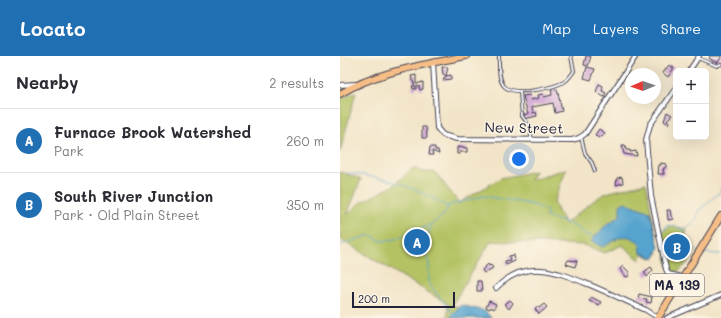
<!DOCTYPE html>
<meta charset="utf-8">
<style>
body{margin:0;font-family:Mali,sans-serif;background:#f2f2f3;color:#2b2b33}
.controls{position:absolute;right:12px;top:12px;display:grid;overflow:hidden;border-radius:6px;box-shadow:0 4px 16px #0002}
.controls button{width:36px;height:36px;display:grid;place-items:center;padding:0;border:0;border-bottom:1px solid #e1e1e2;background:#fff;color:#2b2b33;font:20px sans-serif}
.compass{position:absolute;left:285px;top:12px;width:36px;height:36px;border-radius:50%;background:#fff;box-shadow:0 4px 16px #0002;rotate:268deg}
.scale{position:absolute;left:12px;bottom:10px;width:103px;box-sizing:border-box;padding-left:4px;border:2px solid #22223b;border-top:0;font-size:11px;line-height:14px;white-space:nowrap;color:#22223b;-webkit-text-stroke:3px #fcf5e5;paint-order:stroke}
.you{position:absolute;left:179px;top:103px;width:14px;height:14px;margin:-10px;border:3px solid #fff;border-radius:50%;background:#1a73e8;box-shadow:0 0 0 6px #1a73e833}
.badge{display:grid;place-items:center;width:26px;height:26px;border-radius:50%;background:#1f6fb2;color:#fff;font-size:13px;font-weight:700}
.pin{position:absolute;translate:-50% -50%;border:2px solid #fff;box-shadow:0 1px 4px #0006}
.list{margin:0;padding:0;list-style:none}
h2{display:flex;justify-content:space-between;align-items:center;height:52px;margin:0;padding:0 16px;font-size:17px}
h2 small{font-size:13px;font-weight:400;color:#7c7c81}
.list li{display:grid;grid-template-columns:26px 1fr auto;gap:12px;align-items:center;box-sizing:border-box;height:64px;padding:0 16px;border-top:1px solid #e1e1e2}
.list b{display:block;font-size:15px;white-space:nowrap}
.list p{margin:0;font-size:13px;white-space:nowrap;color:#7c7c81}
.list em{font-size:13px;font-style:normal;color:#7c7c81}
.map{position:relative;flex:none;width:381px;height:262px;overflow:hidden}
header{display:flex;align-items:center;gap:24px;box-sizing:border-box;height:56px;padding:0 20px;background:#1f6fb2;color:#fff}
header strong{font-size:19px}
nav{display:flex;gap:22px;margin-inline-start:auto;font-size:14px}
main{display:flex}
aside{flex:1;background:#fff}
.map>svg:first-child{display:block}
</style>
<header>
<strong>Locato</strong>
<nav><a>Map</a><a>Layers</a><a>Share</a></nav>
</header>
<main>
<aside>
<h2>Nearby<small>2 results</small></h2>
<ul class="list">
<li><span class="badge">A</span><div><b>Furnace Brook Watershed</b><p>Park</p></div><em>260 m</em></li>
<li><span class="badge">B</span><div><b>South River Junction</b><p>Park · Old Plain Street</p></div><em>350 m</em></li>
</ul>
</aside>
<div class="map">
<svg width="381" height="262" viewBox="0 0 381 262">
<rect width="100%" height="100%" fill="#fcf5e5"/>
<filter id="ink" filterUnits="userSpaceOnUse"><feTurbulence type="fractalNoise" baseFrequency=".025" numOctaves="2"/><feDisplacementMap in="SourceGraphic" scale="8" xChannelSelector="R" yChannelSelector="G"/><feConvolveMatrix kernelMatrix="1 2 1 2 8 2 1 2 1" color-interpolation-filters="sRGB"/></filter>
<filter id="wash" filterUnits="userSpaceOnUse"><feTurbulence type="fractalNoise" baseFrequency=".012" numOctaves="4" result="noise"/><feDisplacementMap in="SourceGraphic" scale="16" xChannelSelector="R" yChannelSelector="G"/><feGaussianBlur stdDeviation="0.9" result="paint"/><feColorMatrix in="noise" values="0 0 0 0 0 0 0 0 0 0 0 0 0 0 0 0 0 1.4 0 .05"/><feComposite in="paint" operator="in"/></filter>
<g filter="url(#wash)">
<rect width="100%" height="100%" fill="#f2e4c7"/>
<g fill="#b4c264" stroke="#6b7250">
<polygon points="16,36 1,92 0,96 0,43"/>
<polygon points="73,112 84,116 95,116 119,147 161,122 195,115 190,124 226,113 214,147 225,168 256,143 266,137 306,127 318,190 317,199 312,202 302,198 300,204 282,189 265,197 243,189 151,185 112,249 147,262 107,262 108,248 0,183 0,116 21,123 7,159 18,148 53,130"/>
<path d="M331 170 347 173 344 186 354 194C348 203 344 217 332 216L328 211 322 175Z"/>
</g>
<g fill="#54a3ce" stroke="#3b6284">
<path d="M285 146 310 156 319 191 315 202 301 197 300 187C281 173 278 185 262 191L251 185 266 169 280 160V149Z"/>
<polygon points="121,249 145,255 151,262 111,262 111,259"/>
</g>
<g fill="none" stroke-linecap="round" stroke-linejoin="round">
<g stroke="#54a3ce" stroke-width="1">
<path d="M7 117C48 122 72 129 108 151"/>
<polyline points="92,168 84,189 89,208 89,228 113,258"/>
<polyline points="320,175 325,173 327,169 343,173"/>
<polyline points="0,189 30,179 41,185 56,183 92,168 104,159 109,149 144,140 190,148 207,154 206,161 228,167 239,173 242,177 254,181"/>
<path d="M357 195C347 191 345 182 343 173 352 168 358 166 358 155L380 136 381 133"/>
<polyline points="362,197 381,198"/>
</g>
</g>
<g id="blocks">
<g fill="#c995d1">
<polygon points="246,0 251,0 248,10 244,9"/>
<polygon points="370,0 381,0 381,2 377,7 369,2"/>
<polygon points="329,9 334,12 328,21 323,17"/>
<polygon points="102,11 108,11 106,20 111,19 111,23 103,24 106,20 103,18"/>
<polygon points="247,11 255,13 251,24 244,22"/>
<polygon points="76,19 76,28 83,26 83,33 80,34 79,30 76,30 76,33 73,33 72,30 75,30 71,20"/>
<polygon points="259,28 263,30 262,35 266,37 264,41 256,36"/>
<polygon points="217,33 222,55 215,57 213,47 192,51 193,57 196,56 197,60 184,63 183,59 188,58 183,40 190,39 191,44 199,42 198,39 203,38 204,41 212,39 211,34"/>
<polygon points="327,56 332,59 327,64 329,66 328,68 324,65"/>
<polygon points="82,71 86,71 87,82 82,82"/>
<polygon points="259,73 265,77 262,81 260,80 259,82 255,79"/>
<polygon points="282,89 285,89 286,94 290,94 290,96 296,95 297,100 284,98"/>
<polygon points="90,91 95,91 95,94 98,94 99,98 92,95 93,99 89,99"/>
<polygon points="117,91 127,92 127,96 120,96 120,98 117,98"/>
<polygon points="321,107 326,108 326,111 323,113 324,118 318,118 319,109 321,109"/>
<polygon points="282,121 283,127 276,129 277,122"/>
<polygon points="327,154 330,154 331,160 334,163 328,164"/>
<polygon points="174,199 175,205 166,209 165,205 170,204 169,200"/>
<polygon points="228,204 237,205 235,211 226,208"/>
<polygon points="148,208 149,210 151,209 153,212 144,217 142,214"/>
<polygon points="283,210 289,216 289,220 286,221 280,213"/>
<polygon points="311,211 313,214 307,221 304,216"/>
<polygon points="137,225 141,225 142,235 137,235"/>
<polygon points="299,238 312,241 311,247 306,246 307,243 298,242"/>
<polygon points="251,241 261,246 259,249 249,245"/>
<polygon points="170,244 173,247 169,253 164,248"/>
<polygon points="149,245 156,248 154,253 151,251 150,253 146,251"/>
<polygon points="204,248 207,251 199,258 195,253 197,250 199,252"/>
</g>
</g>
</g>
<g filter="url(#ink)">
<use href="#blocks" fill-opacity="0" stroke="#413f50" stroke-width="1"/>
<g fill="none" stroke-linecap="round" stroke-linejoin="round">
<g stroke="#413f50" stroke-width="4">
<g id="lane">
<path d="M159 0C159 9 158 23 164 30 174 41 212 32 224 26 228 24 231 19 234 15L231 0"/>
<polyline points="358,2 377,10 381,8"/>
<polyline points="180,36 182,60 191,72 191,83"/>
<polyline points="241,81 245,97 252,107 255,115"/>
</g>
</g>
<g stroke="#413f50" stroke-width="6">
<g id="street">
<polyline points="93,7 97,72 103,79 117,83 232,84 239,82 245,78 296,0"/>
<polyline points="349,15 359,0"/>
<polyline points="0,29 16,28"/>
<polyline points="336,32 310,69 306,84 311,140 326,213 328,218 342,221"/>
<path d="M156 232C186 202 216 215 250 229 269 237 288 246 306 254 311 257 315 260 319 262"/>
<polyline points="327,262 381,239"/>
</g>
</g>
<g stroke="#413f50" stroke-width="8">
<g id="primary">
<path d="M0 38C38 15 84 9 126 0"/>
<polyline points="318,262 381,160"/>
</g>
</g>
<use href="#lane" stroke="#fff" stroke-width="2"/>
<use href="#street" stroke="#fff" stroke-width="4"/>
<use href="#primary" stroke="#f6be87" stroke-width="6"/>
</g>
</g>
<g text-anchor="middle" stroke-width="3" stroke-linejoin="round" paint-order="stroke">
<rect fill="#fcf5e5" stroke="#63616e" stroke-width="1" x="310" y="218" width="54" height="22" rx="3"/>
<g font-size="13" font-weight="bold" fill="#22223b">
<text x="337" y="234">MA 139</text>
</g>
<g font-size="14" fill="#22223b" stroke="#fcf5e5">
<text transform="translate(184 72) rotate(1)" y="5">New Street</text>
</g>
</g>
</svg>
<div class="controls">
<button>+</button>
<button>−</button>
</div>
<svg class="compass" viewBox="-18 -18 36 36"><path d="M0-13l5 13h-10z" fill="#e53935"/><path d="M0 13l5-13h-10z" fill="#7c7c81"/></svg>
<div class="scale">200 m</div>
<div class="you"></div>
<div class="pin badge" style="left:77px;top:186px">A</div>
<div class="pin badge" style="left:337px;top:191px">B</div>
</div>
</main>
